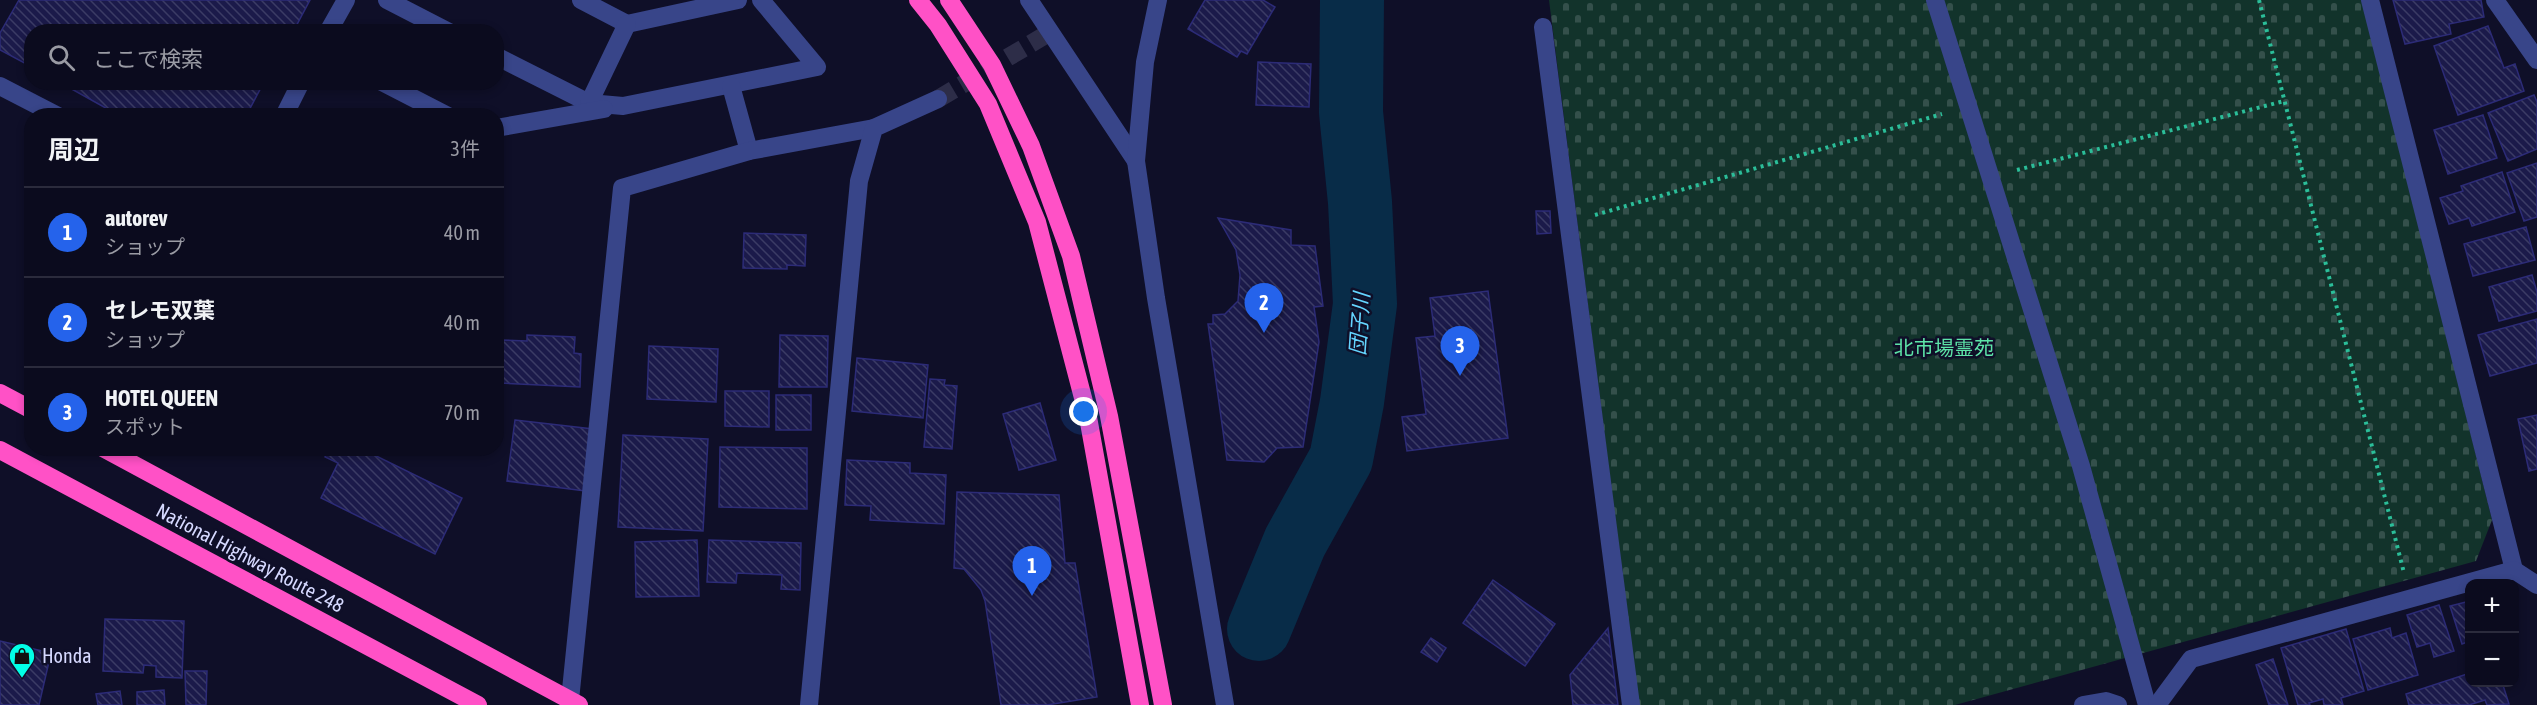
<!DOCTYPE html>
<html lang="ja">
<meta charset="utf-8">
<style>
body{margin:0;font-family:"Asap Condensed","Noto Sans JP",sans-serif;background:#19192b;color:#f1f3f6}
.controls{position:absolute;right:18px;bottom:18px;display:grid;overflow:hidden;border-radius:12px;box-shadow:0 3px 9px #0003}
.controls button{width:54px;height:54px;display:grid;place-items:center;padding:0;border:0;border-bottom:2px solid #2b2b3c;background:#0b0b1e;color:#f1f3f6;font:30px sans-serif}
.you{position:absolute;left:1084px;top:412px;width:21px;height:21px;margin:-15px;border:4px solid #fff;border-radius:50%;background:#1a73e8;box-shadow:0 0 0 9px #1a73e833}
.badge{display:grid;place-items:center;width:39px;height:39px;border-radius:50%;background:#2563eb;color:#fff;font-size:20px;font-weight:700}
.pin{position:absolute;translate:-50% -50px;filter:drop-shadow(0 2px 3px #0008)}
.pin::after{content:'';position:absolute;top:32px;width:21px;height:18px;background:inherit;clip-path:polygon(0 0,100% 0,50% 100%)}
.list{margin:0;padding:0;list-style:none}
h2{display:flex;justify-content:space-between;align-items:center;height:78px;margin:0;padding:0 24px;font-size:26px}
h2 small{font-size:20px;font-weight:400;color:#9a9ba4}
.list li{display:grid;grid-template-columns:39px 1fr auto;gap:18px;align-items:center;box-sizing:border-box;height:90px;padding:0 24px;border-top:2px solid #2b2b3c}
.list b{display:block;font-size:22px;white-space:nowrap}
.list p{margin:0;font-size:20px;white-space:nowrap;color:#9a9ba4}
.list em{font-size:20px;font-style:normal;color:#9a9ba4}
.icon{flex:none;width:33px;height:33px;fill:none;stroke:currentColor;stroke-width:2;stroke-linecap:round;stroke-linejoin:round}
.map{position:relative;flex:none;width:2537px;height:705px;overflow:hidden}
.search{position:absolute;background:#0b0b1e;box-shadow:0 3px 9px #0003;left:24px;top:24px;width:480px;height:66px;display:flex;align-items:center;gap:15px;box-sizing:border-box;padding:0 21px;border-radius:24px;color:#9a9ba4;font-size:22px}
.panel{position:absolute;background:#0b0b1e;box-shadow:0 3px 9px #0003;left:24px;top:108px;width:480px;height:348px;border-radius:24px}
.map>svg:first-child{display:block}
</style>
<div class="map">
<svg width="2537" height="705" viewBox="0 0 2537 705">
<defs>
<pattern id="cemetery-stones" width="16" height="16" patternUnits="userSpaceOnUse" patternTransform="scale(1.5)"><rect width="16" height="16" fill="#12332b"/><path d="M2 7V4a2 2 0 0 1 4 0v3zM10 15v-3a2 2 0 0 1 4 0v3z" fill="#34504b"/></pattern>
<pattern id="building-back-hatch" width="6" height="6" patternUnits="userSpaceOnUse" patternTransform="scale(1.5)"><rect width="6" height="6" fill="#1b1a4a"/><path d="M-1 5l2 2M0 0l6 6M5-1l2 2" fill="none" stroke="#3b3b65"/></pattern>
</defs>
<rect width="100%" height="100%" fill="#0f0f28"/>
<polygon fill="url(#cemetery-stones)" points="1549,0 2364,0 2492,520 2476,561 1955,705 1639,705"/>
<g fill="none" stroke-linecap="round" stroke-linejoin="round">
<polyline stroke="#082c48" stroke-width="64" points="1259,629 1295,542 1341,459 1352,402 1365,304 1360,202 1351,112 1352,0"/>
</g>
<g fill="url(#building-back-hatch)" stroke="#2c2b77" stroke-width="1.5">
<polygon points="19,0 310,0 293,32 32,32 32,67 0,50 0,33"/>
<polygon points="1205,0 1263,0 1275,7 1247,54 1241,51 1237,57 1188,29"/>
<polygon points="2393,0 2481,0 2484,17 2449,24 2451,34 2405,44"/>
<polygon points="2488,26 2504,68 2515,64 2524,91 2458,115 2434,46"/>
<polygon points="1258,62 1311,64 1309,107 1256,105"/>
<polygon points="59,82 264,82 246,116 120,116"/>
<polygon points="2534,95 2537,102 2537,149 2508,161 2488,113"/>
<polygon points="2483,115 2497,158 2448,174 2434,130"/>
<polygon points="2537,163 2537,217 2524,221 2507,173"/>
<polygon points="2502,172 2515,212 2472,226 2469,218 2449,224 2440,198 2463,191 2461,186"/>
<polygon points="1536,211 1550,211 1551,233 1537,234"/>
<polygon points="1218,218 1291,230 1291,245 1315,246 1323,306 1314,307 1319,342 1303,447 1277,448 1264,462 1227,460 1208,324 1213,324 1213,315 1225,314 1238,301 1240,275 1236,250"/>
<polygon points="2526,227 2535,260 2473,276 2464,244"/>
<polygon points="744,233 806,235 805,266 787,265 787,269 743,268"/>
<polygon points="2532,275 2537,292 2537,311 2499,321 2489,287"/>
<polygon points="1488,291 1508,438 1407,451 1402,417 1426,414 1416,338 1435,336 1430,298"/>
<polygon points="2537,319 2537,363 2490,376 2478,335"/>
<polygon points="527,335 575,337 574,353 581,354 580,387 500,383 502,340 527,341"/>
<polygon points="780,335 828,336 827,387 779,387"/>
<polygon points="649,346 718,349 716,402 647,399"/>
<polygon points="857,358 928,365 923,418 852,411"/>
<polygon points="930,379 945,380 944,385 957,386 952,449 924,447"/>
<polygon points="725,391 769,391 769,427 725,426"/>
<rect x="776" y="395" width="35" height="35"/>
<polygon points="1040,403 1056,460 1019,470 1003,414"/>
<polygon points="2537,415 2537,469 2529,471 2518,419"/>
<polygon points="515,420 593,429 585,491 507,481"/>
<polygon points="623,435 708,439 703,531 618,527"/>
<polygon points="720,447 807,448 807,509 719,507"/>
<polygon points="329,448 360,448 462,498 435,554 321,498 338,463 325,457"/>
<polygon points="847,460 910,463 910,473 946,475 944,524 870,520 871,506 845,505"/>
<polygon points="957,492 1059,495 1065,563 1075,563 1097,697 1047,705 1001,705 985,601 981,590 964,569 954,568"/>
<polygon points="697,540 699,596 636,597 635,542"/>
<polygon points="709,540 801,543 800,590 781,589 782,575 737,573 736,583 707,582"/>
<polygon points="1493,580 1555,624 1525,666 1463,623"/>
<polygon points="2470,601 2470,641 2462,644 2450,606"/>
<polygon points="2439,605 2454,651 2434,657 2430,643 2417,647 2407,615"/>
<polygon points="105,619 184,621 182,678 156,677 156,666 144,665 143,673 103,671"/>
<polygon points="1608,628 1618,705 1573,705 1570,675"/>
<polygon points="2390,628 2392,638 2406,633 2418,675 2368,690 2353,639"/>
<polygon points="2346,629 2364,691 2341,698 2343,705 2324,705 2323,699 2309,703 2310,705 2298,705 2281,648"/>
<polygon points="1431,638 1446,648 1437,662 1421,652"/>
<polygon points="0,641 51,653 39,705 0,705"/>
<polygon points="2273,659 2288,705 2269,705 2256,665"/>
<polygon points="185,671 207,671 206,705 186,705"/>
<polygon points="2470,673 2470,682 2502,682 2509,704 2487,705 2485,700 2469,705 2409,705 2406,694"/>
<polygon points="164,690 165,705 137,705 137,692"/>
<polygon points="120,691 122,705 98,705 96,694"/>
</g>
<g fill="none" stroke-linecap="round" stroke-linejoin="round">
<polyline stroke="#2d2d48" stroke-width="18" stroke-dasharray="18 9" stroke-linecap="butt" points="938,99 1049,33"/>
<g stroke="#2bbe99" stroke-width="4" stroke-dasharray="3 4.5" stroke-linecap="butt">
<polyline points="2259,0 2404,573"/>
<polyline points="2017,170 2284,101"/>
<polyline points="1595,215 1942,114"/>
</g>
<g stroke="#384589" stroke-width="18">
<polyline points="387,0 449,32"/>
<polyline points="581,0 627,24 738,0"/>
<polyline points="1029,0 1136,161"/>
<polyline points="1158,0 1145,62 1136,161 1156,298 1225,705"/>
<polyline points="1935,0 2081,466 2147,705"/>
<polyline points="2370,0 2514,570"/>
<polyline points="2495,0 2537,60"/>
<polyline points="1543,27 1631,705"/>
<polyline points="328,32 346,0"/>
<polyline points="496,56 589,103 623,106 817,67 761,0"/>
<polyline points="382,82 448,116"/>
<polyline points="0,86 58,116"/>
<polyline points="731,86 749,151"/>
<polyline points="589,103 627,24"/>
<polyline points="284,116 301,82"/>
<polyline points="496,128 604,109"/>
<polyline points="570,700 622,188 749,151 874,128"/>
<polyline points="809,705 859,181 874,128 938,99"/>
<polyline points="2083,705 2106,701 2118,705"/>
<polyline points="2157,705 2191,659 2514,570 2537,585"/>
</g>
<g stroke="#ff51c6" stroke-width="18">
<polyline points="918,0 938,25 988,104 1037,222 1088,417 1140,705"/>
<polyline points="949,0 992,65 1031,146 1071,256 1109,416 1163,705"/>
<polyline points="0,393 32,410"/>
<polyline points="103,448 579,705"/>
<polyline points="0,450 478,705"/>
</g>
</g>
<defs>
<g id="shop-pin" transform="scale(1.35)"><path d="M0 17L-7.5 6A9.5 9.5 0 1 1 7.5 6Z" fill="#02ffe7" stroke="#0f0f28"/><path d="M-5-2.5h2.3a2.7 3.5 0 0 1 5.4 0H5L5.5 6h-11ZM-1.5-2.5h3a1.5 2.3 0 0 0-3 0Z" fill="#111"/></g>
</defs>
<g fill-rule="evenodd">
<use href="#shop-pin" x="22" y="656"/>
</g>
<g text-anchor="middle" stroke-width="5" stroke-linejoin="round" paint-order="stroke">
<g font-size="20" fill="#5de4a8" stroke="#0f0f28">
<text x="1944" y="355">北市場霊苑</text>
</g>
<g font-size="20" fill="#d6d9ff" stroke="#0f0f28">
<text transform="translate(250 558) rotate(28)" y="7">National Highway Route 248</text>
</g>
<g font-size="20" fill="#d6d9ff" stroke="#0f0f28" text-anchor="start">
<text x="42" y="663">Honda</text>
</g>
<g font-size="21" font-style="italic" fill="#64d5ff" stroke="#0f0f28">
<text transform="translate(1360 324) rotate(-86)" y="7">団子川</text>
</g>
</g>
</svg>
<div class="controls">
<button>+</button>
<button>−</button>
</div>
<div class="you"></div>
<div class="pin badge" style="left:1032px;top:596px">1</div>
<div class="pin badge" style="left:1264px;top:333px">2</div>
<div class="pin badge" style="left:1460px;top:376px">3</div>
<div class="search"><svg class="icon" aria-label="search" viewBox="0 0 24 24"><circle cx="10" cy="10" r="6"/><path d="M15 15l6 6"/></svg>ここで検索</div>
<section class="panel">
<h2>周辺<small>3件</small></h2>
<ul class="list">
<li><span class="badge">1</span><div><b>autorev</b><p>ショップ</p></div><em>40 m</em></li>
<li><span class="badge">2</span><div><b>セレモ双葉</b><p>ショップ</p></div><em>40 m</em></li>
<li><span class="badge">3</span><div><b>HOTEL QUEEN</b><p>スポット</p></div><em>70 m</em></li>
</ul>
</section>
</div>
